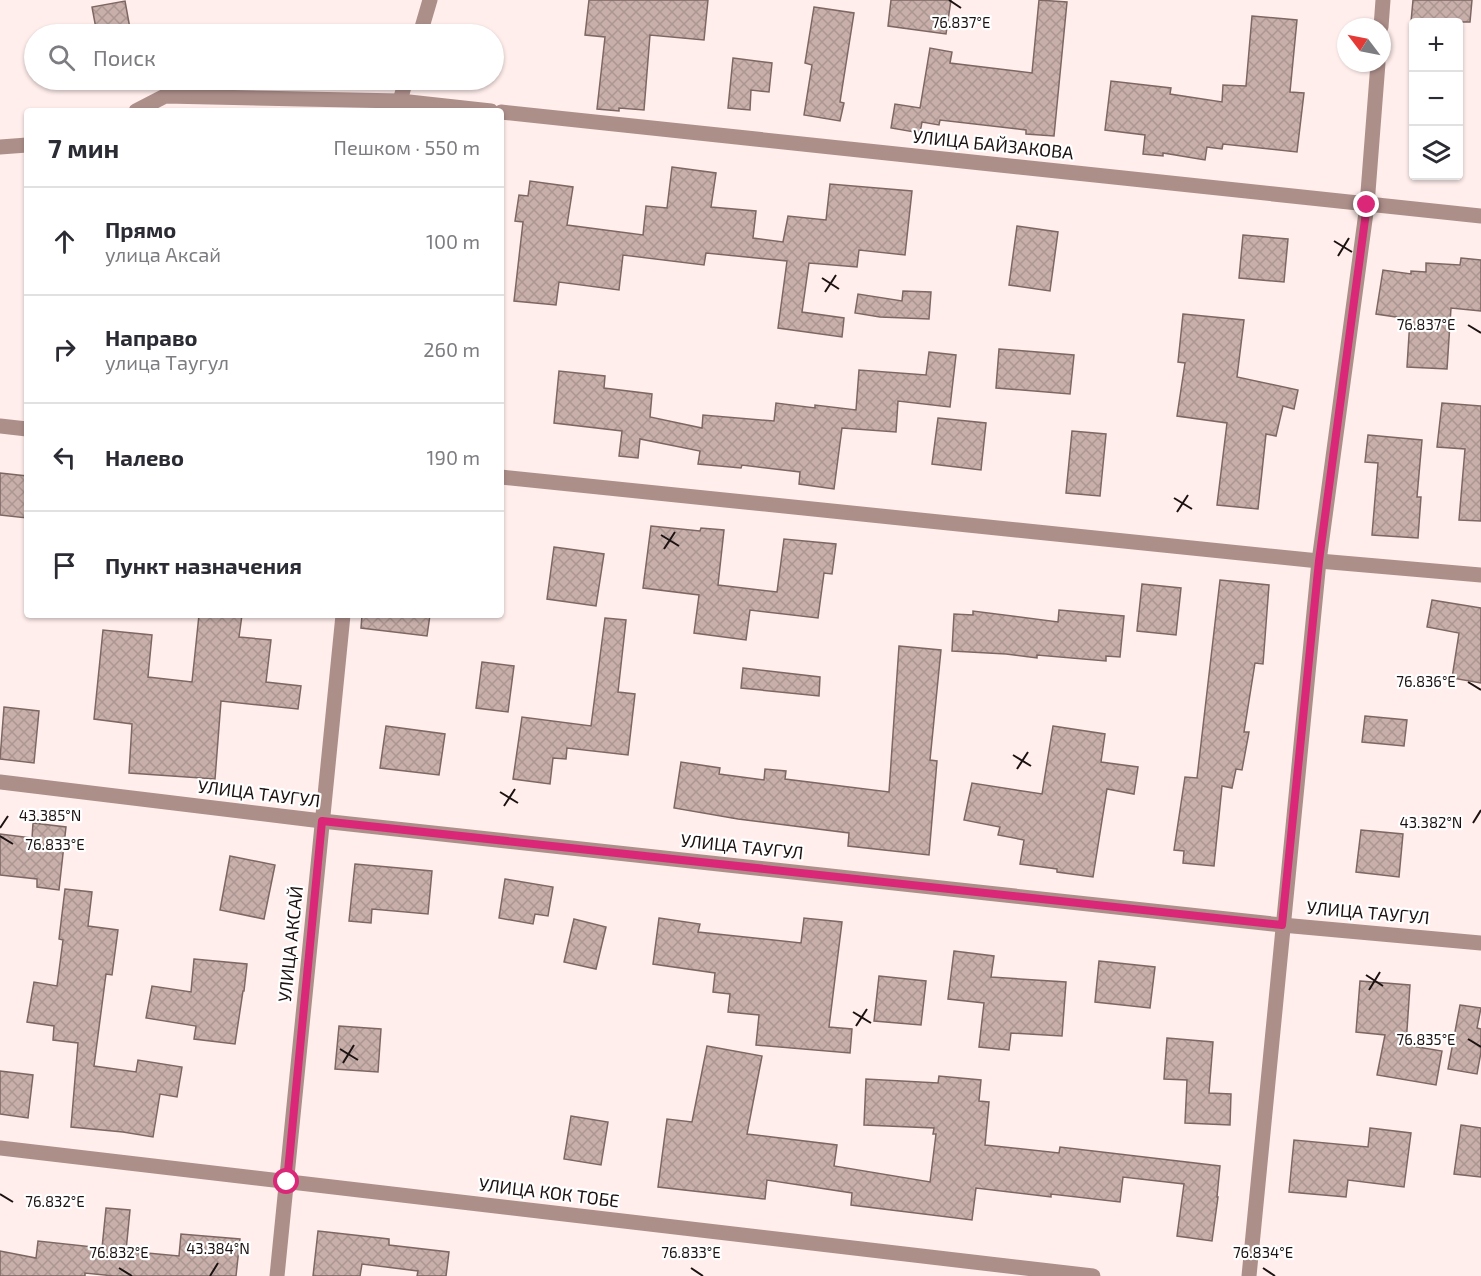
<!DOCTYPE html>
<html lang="ru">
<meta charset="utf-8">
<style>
body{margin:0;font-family:"Exo 2",sans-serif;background:#f2f2f3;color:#2b2b33}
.controls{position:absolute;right:18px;top:18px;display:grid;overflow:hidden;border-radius:6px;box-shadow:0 2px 4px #0004}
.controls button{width:54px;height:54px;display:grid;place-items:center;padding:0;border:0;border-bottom:2px solid #e1e1e2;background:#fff;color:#2b2b33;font:30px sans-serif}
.compass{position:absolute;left:1337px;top:18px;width:54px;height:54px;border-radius:50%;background:#fff;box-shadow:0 2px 4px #0004;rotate:302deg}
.stop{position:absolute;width:18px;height:18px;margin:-14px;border:4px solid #db2777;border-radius:50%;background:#fff}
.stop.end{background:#db2777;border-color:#fff;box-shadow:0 2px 6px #0008}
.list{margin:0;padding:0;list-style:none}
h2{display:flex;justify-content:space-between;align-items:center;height:78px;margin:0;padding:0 24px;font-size:26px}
h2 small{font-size:20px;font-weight:400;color:#7c7c81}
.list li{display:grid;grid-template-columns:39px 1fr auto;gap:18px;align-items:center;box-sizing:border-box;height:108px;padding:0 24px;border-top:2px solid #e1e1e2}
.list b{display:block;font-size:22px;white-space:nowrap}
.list p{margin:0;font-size:20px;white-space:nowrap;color:#7c7c81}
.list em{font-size:20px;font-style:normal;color:#7c7c81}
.icon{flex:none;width:33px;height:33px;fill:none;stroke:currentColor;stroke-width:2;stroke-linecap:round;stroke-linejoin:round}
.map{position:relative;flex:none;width:1481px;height:1276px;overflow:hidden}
.search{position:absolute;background:#fff;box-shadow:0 2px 4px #0004;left:24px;top:24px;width:480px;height:66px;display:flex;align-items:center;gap:15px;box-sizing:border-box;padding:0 21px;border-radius:33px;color:#7c7c81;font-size:22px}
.panel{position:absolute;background:#fff;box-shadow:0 2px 4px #0004;left:24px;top:108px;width:480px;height:510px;border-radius:6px}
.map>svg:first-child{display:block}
</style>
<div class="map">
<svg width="1481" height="1276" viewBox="0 0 1481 1276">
<defs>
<pattern id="building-cross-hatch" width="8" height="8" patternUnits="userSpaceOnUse" patternTransform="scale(1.5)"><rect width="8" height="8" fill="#c8afaa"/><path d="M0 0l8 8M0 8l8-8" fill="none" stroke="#ab9691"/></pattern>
</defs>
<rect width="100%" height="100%" fill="#ffeeec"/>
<g fill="url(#building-cross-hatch)" stroke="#7e6763" stroke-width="1.5">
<polygon points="589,0 708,0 704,40 650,35 644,110 619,108 619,111 597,109 605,37 585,35"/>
<polygon points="891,0 951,0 946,34 888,26"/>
<polygon points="1039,0 1067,2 1054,136 1026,134 1026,130 940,120 939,125 922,122 920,133 891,128 895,104 920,108 930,48 952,52 950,63 1032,73"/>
<polygon points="1413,0 1472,0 1470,22 1411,22"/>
<polygon points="125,1 131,34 97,34 92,7"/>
<polygon points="814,7 854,13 840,102 844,103 840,121 804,115 812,65 805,63"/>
<polygon points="1252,16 1297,20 1290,92 1304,93 1297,152 1223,144 1222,149 1207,147 1205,160 1163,153 1163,156 1143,154 1145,135 1105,130 1111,81 1171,88 1170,94 1222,102 1223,85 1246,86"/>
<polygon points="733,58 772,63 769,92 751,90 750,110 728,108"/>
<polygon points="672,167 716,173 711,207 756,211 753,238 783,242 788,216 826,220 830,184 912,191 905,255 859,250 857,267 809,263 802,312 844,318 842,337 778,328 787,261 706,253 704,265 623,255 619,290 559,282 556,305 514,301 523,222 515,221 519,195 528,196 530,181 573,187 567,225 643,235 646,206 667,208"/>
<polygon points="1017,226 1058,232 1050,291 1009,285"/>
<polygon points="1243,235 1288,239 1284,282 1239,278"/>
<polygon points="1461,258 1481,260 1481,311 1451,308 1447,369 1407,367 1410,319 1376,314 1383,270 1411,274 1411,271 1426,272 1426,263 1460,265"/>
<polygon points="903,291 931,292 929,319 880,317 855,313 858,294 902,301"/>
<polygon points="1183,314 1244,320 1237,377 1298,390 1294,409 1283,406 1276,436 1266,434 1258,509 1217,505 1227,423 1177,416 1185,363 1178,362"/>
<polygon points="999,349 1074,355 1070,394 996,388"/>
<polygon points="929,352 956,355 950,407 898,401 896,432 842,428 834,489 799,484 800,472 742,465 741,468 698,464 700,451 640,439 638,458 619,456 622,431 554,423 559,371 605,376 604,388 652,394 650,417 702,428 703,415 774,421 776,403 815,408 815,405 856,410 859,370 926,375"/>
<polygon points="1442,403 1481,406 1481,521 1459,520 1465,449 1437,447"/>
<polygon points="938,418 986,423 981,470 932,464"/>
<polygon points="1072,431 1106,434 1100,496 1066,493"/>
<polygon points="1368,435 1422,440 1417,497 1421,497 1418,538 1372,535 1378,463 1365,462"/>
<polygon points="0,473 27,476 27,518 0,515"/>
<polygon points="651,526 700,531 701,528 724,530 718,585 777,592 784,539 836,544 832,574 824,573 818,618 750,610 746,640 694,633 699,595 643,588"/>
<polygon points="554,547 604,554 596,606 547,599"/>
<polygon points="1220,580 1269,585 1263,664 1255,663 1244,732 1249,732 1242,770 1236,769 1232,788 1222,786 1214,866 1183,863 1184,851 1174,850 1185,777 1197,778"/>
<polygon points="1142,584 1181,588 1176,635 1137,631"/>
<polygon points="1432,600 1481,608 1481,683 1452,678 1459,633 1427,627"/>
<polygon points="1059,610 1124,616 1120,657 1106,656 1106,661 1037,655 1037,658 1006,654 952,651 954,614 973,615 973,611 1058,622"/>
<polygon points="199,615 242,615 239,637 271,640 266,682 301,686 298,709 221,701 215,779 129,773 132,724 94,719 103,630 152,635 148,677 192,682"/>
<polygon points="362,615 430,615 427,636 361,628"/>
<polygon points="605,618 626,620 618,692 635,694 628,755 567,748 566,759 553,758 550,784 513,779 522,717 591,726"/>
<polygon points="899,646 941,650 930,760 937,761 929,855 848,846 849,833 738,819 674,808 681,762 720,768 719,774 764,780 765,769 786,771 785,779 889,792"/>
<polygon points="482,662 514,666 508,712 476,708"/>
<polygon points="743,668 820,677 819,696 741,688"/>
<polygon points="4,707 39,711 34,763 0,759"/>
<polygon points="1365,716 1407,720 1404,746 1362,742"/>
<polygon points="386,726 445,734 439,775 380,768"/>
<polygon points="1053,726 1105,734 1101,762 1138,767 1134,794 1107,789 1093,877 1057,872 1057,869 1020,864 1024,840 998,835 1000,827 964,820 972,783 1042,794"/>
<polygon points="33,823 66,827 59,890 37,887 37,879 0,875 0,834 32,838"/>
<polygon points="1361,830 1403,834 1399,877 1356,872"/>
<polygon points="230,856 275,865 264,919 220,910"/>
<polygon points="355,864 432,871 428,914 372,909 371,923 349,921"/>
<polygon points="505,879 553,887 548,916 535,914 533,924 499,918"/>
<polygon points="65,889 92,892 88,926 118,930 112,975 106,974 94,1066 136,1072 138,1060 182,1067 177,1097 160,1094 153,1137 123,1132 71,1127 78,1043 53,1040 54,1026 27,1022 34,982 57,986 63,940 59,939"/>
<polygon points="659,918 700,924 698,932 801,943 804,918 842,922 829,1027 852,1029 850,1053 756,1045 759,1015 728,1012 730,994 713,992 715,973 653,964"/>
<polygon points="574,919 606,927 596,969 564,962"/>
<polygon points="954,951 994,956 991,977 1066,982 1062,1036 1011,1033 1009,1050 979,1047 984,1003 948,999"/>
<polygon points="194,959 247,964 244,991 243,991 235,1044 194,1039 196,1026 146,1018 152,986 191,992"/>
<polygon points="1099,961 1155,967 1150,1008 1095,1002"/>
<polygon points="879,976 926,981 921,1025 874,1021"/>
<polygon points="1360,981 1410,985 1406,1045 1442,1051 1436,1085 1377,1075 1385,1035 1356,1032"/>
<polygon points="1460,1005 1481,1008 1477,1028 1481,1029 1481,1052 1477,1074 1448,1069"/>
<polygon points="339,1026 381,1029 378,1072 335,1069"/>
<polygon points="1167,1038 1213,1042 1209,1093 1231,1094 1230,1125 1185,1123 1187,1080 1164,1079"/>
<polygon points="707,1046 762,1056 747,1134 837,1145 834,1166 930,1182 936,1134 933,1134 934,1128 864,1125 866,1079 938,1083 939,1076 981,1080 979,1101 989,1102 985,1145 1059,1153 1060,1147 1220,1166 1217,1197 1218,1197 1212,1241 1177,1236 1184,1184 1123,1177 1120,1202 1051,1194 1051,1197 976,1188 972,1220 851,1205 852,1193 767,1180 765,1199 658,1187 667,1119 692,1122"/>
<polygon points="0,1071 33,1075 28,1118 0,1114"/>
<polygon points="571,1116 608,1122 601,1165 564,1159"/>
<polygon points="1461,1125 1481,1128 1481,1177 1454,1174"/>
<polygon points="1370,1128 1411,1133 1404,1187 1348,1180 1346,1197 1289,1192 1294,1140 1368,1147"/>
<polygon points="106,1208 130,1210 126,1251 179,1256 181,1234 240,1239 236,1276 114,1276 85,1273 85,1276 0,1276 0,1251 36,1258 38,1241 102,1248"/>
<polygon points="318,1231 389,1239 389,1245 449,1252 446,1276 417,1276 418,1271 362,1264 360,1276 313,1276"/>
</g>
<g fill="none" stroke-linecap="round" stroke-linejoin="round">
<g stroke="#ad8f8a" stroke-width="15">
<polyline points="1381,27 1383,0"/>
<polyline points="420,34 430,0"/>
<polyline points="136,111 165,96 400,101 491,111"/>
<polyline points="397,111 406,80"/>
<polyline points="501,112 1481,216"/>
<polyline points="0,147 27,145"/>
<polyline points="0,426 27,429"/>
<polyline points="501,477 1319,561 1481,575"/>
<polyline points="0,782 322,821 1282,925 1481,943"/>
<polyline points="0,1148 1093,1276"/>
<polyline points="277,1276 343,615"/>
<polyline points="1249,1276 1319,561 1367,205 1378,63"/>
</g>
</g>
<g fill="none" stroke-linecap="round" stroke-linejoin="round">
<polyline stroke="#db2777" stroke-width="8" points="287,1182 322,821 1282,925 1319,561 1367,205"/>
</g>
<path fill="none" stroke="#1b1211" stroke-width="2" d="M949 0 961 8M1334 241 1352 252M1338 256 1349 238M822 278 839 289M825 292 836 275M1468 325 1481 333M1174 498 1192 509M1177 512 1188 495M661 535 679 546M664 549 675 532M1468 682 1481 690M1013 755 1031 766M1017 769 1028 752M500 792 518 803M504 806 515 789M1473 823 1481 810M0 828 8 816M0 836 13 844M1366 975 1383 986M1369 990 1380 972M853 1012 871 1023M856 1026 867 1009M1468 1039 1481 1047M340 1049 358 1060M343 1063 354 1045M0 1194 13 1202M119 1268 132 1276M691 1268 703 1276M1263 1268 1275 1276M210 1276 218 1263"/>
<g text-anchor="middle" stroke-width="4.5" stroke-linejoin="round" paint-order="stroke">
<g font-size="18" fill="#1b1211" stroke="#fff">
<text transform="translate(993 145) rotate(6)" y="6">УЛИЦА БАЙЗАКОВА</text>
<text transform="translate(259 794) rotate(7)" y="6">УЛИЦА ТАУГУЛ</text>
<text transform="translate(742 847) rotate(6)" y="6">УЛИЦА ТАУГУЛ</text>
<text transform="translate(1368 913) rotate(5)" y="6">УЛИЦА ТАУГУЛ</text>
<text transform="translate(291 944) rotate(-84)" y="6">УЛИЦА АКСАЙ</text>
<text transform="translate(549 1193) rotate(7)" y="6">УЛИЦА КОК ТОБЕ</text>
</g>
</g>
<g font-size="15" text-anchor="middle" fill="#1b1211" stroke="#fff" stroke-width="4.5" stroke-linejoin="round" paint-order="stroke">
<text x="961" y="28">76.837°E</text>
<text x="1426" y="330">76.837°E</text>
<text x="1426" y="687">76.836°E</text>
<text x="50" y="821">43.385°N</text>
<text x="1431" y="828">43.382°N</text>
<text x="55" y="850">76.833°E</text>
<text x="1426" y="1045">76.835°E</text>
<text x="55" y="1207">76.832°E</text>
<text x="218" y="1254">43.384°N</text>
<text x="119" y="1258">76.832°E</text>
<text x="691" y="1258">76.833°E</text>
<text x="1263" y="1258">76.834°E</text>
</g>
</svg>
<div class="controls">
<button>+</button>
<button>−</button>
<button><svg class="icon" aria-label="layers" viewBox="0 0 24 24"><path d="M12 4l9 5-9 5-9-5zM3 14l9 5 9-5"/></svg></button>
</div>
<svg class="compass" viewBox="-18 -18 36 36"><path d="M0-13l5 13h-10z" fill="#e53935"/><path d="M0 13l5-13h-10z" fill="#7c7c81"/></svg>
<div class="stop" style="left:287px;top:1182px"></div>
<div class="stop end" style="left:1367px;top:205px"></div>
<div class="search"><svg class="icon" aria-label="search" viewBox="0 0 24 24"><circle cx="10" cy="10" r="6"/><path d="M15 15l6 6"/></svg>Поиск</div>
<section class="panel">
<h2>7 мин<small>Пешком · 550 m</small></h2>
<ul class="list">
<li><svg class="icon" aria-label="ahead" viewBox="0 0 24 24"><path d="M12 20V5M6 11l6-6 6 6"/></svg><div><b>Прямо</b><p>улица Аксай</p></div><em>100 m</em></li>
<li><svg class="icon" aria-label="right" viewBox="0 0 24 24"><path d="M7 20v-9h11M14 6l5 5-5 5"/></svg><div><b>Направо</b><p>улица Таугул</p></div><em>260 m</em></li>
<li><svg class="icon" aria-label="left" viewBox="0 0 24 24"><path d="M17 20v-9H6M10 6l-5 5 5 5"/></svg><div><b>Налево</b></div><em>190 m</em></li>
<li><svg class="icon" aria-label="arrive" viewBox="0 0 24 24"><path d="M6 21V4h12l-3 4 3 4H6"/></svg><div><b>Пункт назначения</b></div></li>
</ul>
</section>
</div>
